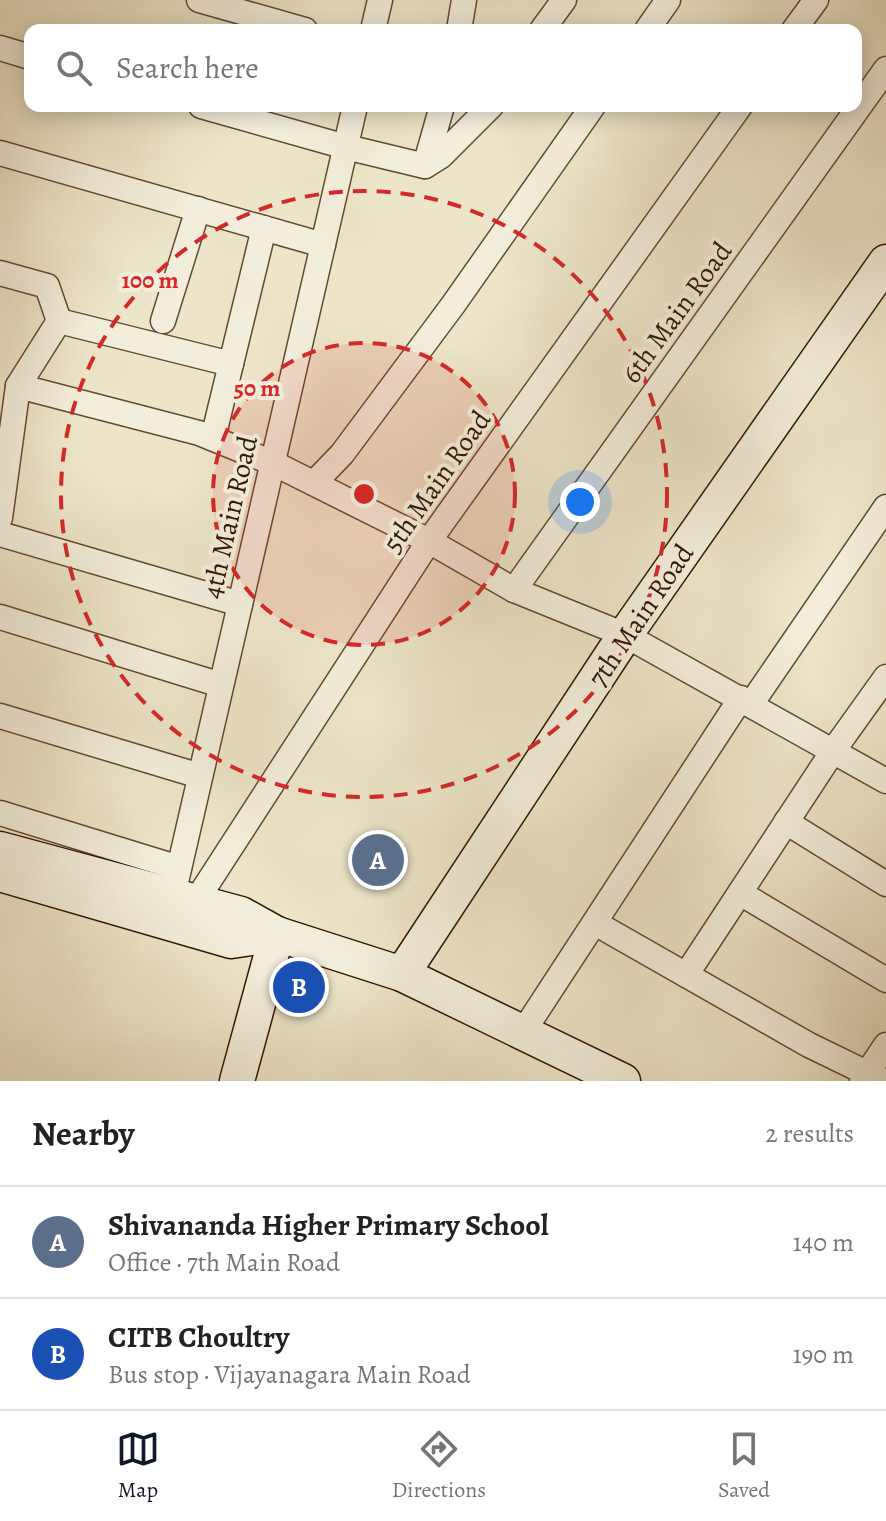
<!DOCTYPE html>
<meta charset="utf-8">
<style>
body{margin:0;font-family:Alegreya,serif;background:#f6f6f6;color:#222}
.you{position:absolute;left:580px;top:502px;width:28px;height:28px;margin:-20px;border:6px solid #fff;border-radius:50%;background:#1a73e8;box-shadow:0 0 0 12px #1a73e833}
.badge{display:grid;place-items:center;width:52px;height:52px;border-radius:50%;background:#111827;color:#fff;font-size:26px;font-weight:700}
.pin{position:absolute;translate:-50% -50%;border:4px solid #fff;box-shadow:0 2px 8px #0006}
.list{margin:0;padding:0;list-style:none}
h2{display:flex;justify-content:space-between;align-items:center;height:104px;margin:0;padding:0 32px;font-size:34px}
h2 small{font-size:26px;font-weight:400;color:#767676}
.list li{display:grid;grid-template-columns:52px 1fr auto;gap:24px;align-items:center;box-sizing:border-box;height:112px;padding:0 32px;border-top:2px solid #e0e0e0}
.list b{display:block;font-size:30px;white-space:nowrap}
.list p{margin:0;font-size:26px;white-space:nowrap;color:#767676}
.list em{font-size:26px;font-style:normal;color:#767676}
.icon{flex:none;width:44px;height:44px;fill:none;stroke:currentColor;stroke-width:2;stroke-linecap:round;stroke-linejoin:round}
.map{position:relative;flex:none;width:886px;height:1081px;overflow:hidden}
.search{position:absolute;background:#fff;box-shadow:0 4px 20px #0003;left:24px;right:24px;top:24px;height:88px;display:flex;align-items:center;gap:20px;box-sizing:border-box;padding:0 28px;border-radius:16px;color:#767676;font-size:30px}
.sheet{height:328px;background:#fff}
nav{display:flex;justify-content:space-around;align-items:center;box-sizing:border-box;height:112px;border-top:2px solid #e0e0e0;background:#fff;font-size:22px;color:#767676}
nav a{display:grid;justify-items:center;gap:4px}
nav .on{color:#111827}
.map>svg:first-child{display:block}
</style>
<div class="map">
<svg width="886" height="1081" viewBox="0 0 886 1081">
<rect width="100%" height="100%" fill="#ede5c9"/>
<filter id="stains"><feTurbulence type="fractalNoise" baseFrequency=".0025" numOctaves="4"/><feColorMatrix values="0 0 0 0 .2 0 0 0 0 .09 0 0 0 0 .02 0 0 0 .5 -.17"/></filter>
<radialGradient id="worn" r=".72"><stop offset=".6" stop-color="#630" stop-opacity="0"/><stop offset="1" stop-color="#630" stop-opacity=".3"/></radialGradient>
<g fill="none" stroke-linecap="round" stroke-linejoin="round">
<g stroke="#634a33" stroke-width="27">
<g id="street">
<polyline points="199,0 305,30"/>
<polyline points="373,30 380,0"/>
<polyline points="459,30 464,0"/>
<polyline points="542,30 564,0"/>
<polyline points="647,30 668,0"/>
<polyline points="794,30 816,0"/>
<polyline points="0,48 30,57"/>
<polyline points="201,106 346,147 425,166 442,106"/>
<polyline points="0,153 323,245"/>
<polyline points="425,166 441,156 491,106"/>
<polyline points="0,273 47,286 59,321"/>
<polyline points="59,321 231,364"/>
<polyline points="163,321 198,209"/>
<polyline points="18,386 199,433 273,463 429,541 514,590 625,635 886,781"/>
<polyline points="213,438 264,228"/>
<polyline points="314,483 342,454 453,305 593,106"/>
<polyline points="0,518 18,386 59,321"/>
<polyline points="0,534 240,604"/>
<polyline points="514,590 886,69"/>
<polyline points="0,617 221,685"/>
<polyline points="751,704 886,507"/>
<polyline points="0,716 200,776"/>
<polyline points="0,813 179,868"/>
<polyline points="786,822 886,884"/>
<polyline points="740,893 886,980"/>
<polyline points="173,895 355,106"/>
<polyline points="196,901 429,541 740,106"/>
<polyline points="595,923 809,1045 883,1081"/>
<polyline points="686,975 833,751 886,677"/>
<polyline points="523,1032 741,698"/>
<polyline points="862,1081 886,1045"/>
</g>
</g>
<g stroke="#351601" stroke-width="37">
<g id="secondary">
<polyline points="0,849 241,914 277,934 402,974 623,1081"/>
<polyline points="0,874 231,941 277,934"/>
<polyline points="402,974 625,635 886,262"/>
<polyline points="237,1081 277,934"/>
</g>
</g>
<use href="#street" stroke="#f3eedc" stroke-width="24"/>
<use href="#secondary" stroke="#f3eedc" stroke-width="34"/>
</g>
<circle cx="364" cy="494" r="151" fill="#d62828" fill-opacity=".12"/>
<g fill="none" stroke="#d62828" stroke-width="4" stroke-dasharray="14 10">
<circle cx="364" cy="494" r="151"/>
<circle cx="364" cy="494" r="303"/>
</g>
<g text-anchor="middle" stroke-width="8" stroke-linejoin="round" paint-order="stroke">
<g font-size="28" fill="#351601" stroke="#f3eedc">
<text transform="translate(676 312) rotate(-54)" y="10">6th Main Road</text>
<text transform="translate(436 481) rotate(-55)" y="10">5th Main Road</text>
<text transform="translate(229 517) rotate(-77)" y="10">4th Main Road</text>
<text transform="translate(640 615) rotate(-56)" y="10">7th Main Road</text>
</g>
</g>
<circle cx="364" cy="494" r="12" fill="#d62828" stroke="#f3eedc" stroke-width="4"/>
<g font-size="24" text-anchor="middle" font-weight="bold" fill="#d62828" stroke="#f3eedc" stroke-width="8" stroke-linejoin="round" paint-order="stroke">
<text x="150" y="288">100 m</text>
<text x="257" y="396">50 m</text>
</g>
<rect width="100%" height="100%" filter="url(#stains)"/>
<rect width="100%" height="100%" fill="url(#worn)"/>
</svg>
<div class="you"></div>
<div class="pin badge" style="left:378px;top:860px;background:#5c6f8a">A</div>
<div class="pin badge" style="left:299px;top:987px;background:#1a4fb4">B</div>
<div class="search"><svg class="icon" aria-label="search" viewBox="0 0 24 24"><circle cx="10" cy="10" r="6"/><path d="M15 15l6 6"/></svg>Search here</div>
</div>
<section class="sheet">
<h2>Nearby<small>2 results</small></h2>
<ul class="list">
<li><span class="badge" style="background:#5c6f8a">A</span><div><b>Shivananda Higher Primary School</b><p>Office · 7th Main Road</p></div><em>140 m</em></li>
<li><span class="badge" style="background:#1a4fb4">B</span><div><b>CITB Choultry</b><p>Bus stop · Vijayanagara Main Road</p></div><em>190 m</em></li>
</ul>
</section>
<nav>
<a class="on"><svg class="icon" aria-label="map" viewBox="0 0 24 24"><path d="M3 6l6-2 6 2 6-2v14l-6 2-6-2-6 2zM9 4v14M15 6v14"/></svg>Map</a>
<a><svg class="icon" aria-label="directions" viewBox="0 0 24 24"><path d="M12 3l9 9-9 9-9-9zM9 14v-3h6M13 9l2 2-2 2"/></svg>Directions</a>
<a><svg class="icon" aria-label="saved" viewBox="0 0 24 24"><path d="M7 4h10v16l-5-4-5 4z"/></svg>Saved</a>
</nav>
